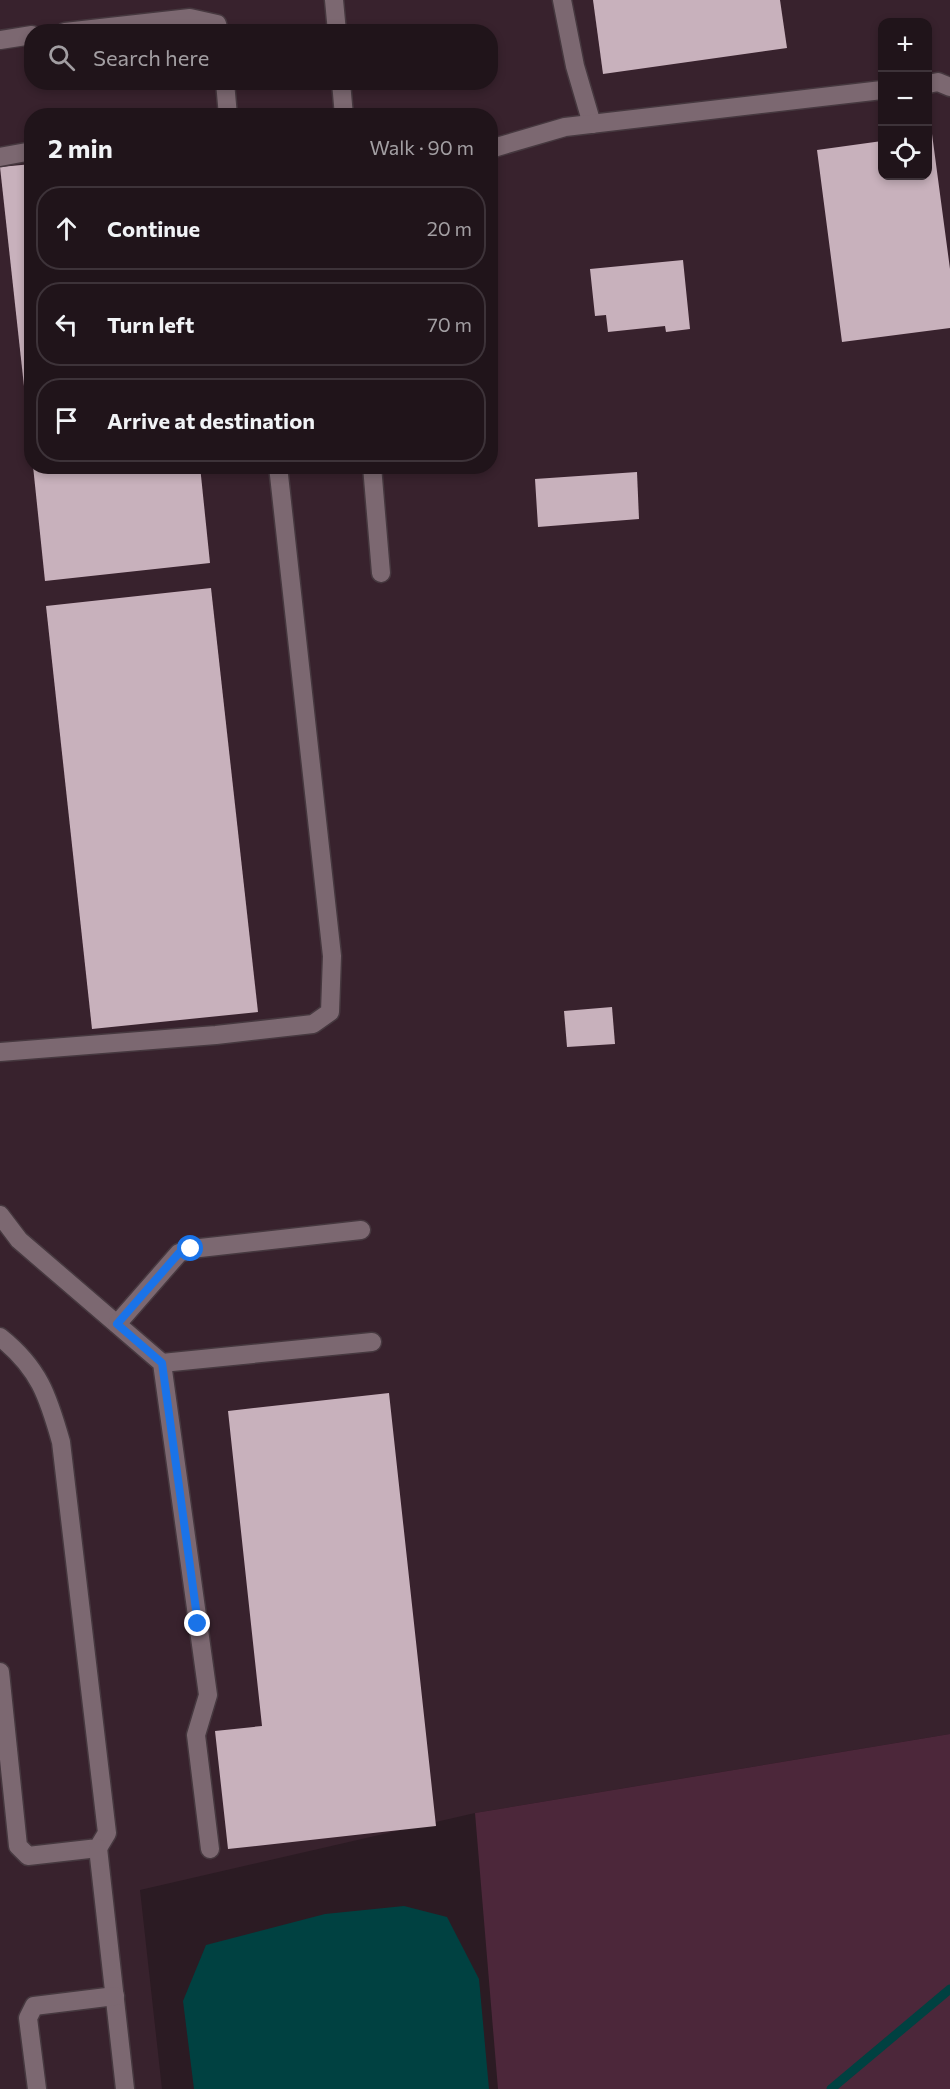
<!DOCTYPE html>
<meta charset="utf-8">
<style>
body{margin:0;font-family:Commissioner,sans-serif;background:#2d2127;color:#f1f3f6}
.controls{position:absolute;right:18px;top:18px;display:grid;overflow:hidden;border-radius:12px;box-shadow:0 3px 9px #0003}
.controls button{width:54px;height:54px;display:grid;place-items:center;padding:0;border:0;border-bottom:2px solid #3d3339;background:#20141a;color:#f1f3f6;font:30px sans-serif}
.stop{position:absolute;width:18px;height:18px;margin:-14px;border:4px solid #1a73e8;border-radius:50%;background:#fff}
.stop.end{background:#1a73e8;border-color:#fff;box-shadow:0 2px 6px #0008}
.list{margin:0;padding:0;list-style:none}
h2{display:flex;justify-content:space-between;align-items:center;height:78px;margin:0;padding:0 24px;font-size:26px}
h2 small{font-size:20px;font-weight:400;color:#a29ea2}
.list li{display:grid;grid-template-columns:39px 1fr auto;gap:18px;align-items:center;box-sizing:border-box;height:84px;margin:0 12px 12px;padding:0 12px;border:2px solid #3d3339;border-radius:24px}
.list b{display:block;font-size:22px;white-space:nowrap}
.list em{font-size:20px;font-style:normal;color:#a29ea2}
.icon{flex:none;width:33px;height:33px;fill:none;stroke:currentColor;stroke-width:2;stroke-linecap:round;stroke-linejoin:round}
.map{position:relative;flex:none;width:950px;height:2089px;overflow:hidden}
.search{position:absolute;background:#20141a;box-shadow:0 3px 9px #0003;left:24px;top:24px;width:474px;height:66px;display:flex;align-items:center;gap:15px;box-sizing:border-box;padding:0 21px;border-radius:24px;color:#a29ea2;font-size:22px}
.panel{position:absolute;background:#20141a;box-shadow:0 3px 9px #0003;left:24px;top:108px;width:474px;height:366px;border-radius:24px}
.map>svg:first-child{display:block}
</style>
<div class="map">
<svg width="950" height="2089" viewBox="0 0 950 2089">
<rect width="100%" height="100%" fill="#2b1b23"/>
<path fill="#38222d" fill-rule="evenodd" d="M0 0H950V1734L475 1813 140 1890 162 2089H0ZM882 22H928V176H882ZM32 32H490V82H32ZM32 116H490V466H32Z"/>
<polygon fill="#4c273a" points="950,1734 950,2089 498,2089 475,1813"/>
<polygon fill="#004141" points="404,1906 447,1917 479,1979 489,2089 194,2089 183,2001 206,1945 325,1914"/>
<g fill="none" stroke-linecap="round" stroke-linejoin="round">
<polyline stroke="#004141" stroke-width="9" points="831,2089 950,1989"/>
</g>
<g fill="#c8b1bc">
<polygon points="593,0 780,0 787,48 603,74"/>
<polygon points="932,134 950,269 950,328 842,342 817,150 882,141 882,176 928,176 928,135"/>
<polygon points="32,164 32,441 30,441 0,167"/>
<polygon points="683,260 690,329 666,332 665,326 608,332 606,315 595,316 590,269"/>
<polygon points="33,466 200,466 210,563 45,581"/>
<polygon points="637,472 639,519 538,527 535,479"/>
<polygon points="211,588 258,1012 92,1029 46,606"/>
<polygon points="612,1007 615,1044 567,1047 564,1011"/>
<polygon points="389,1393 436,1826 228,1849 215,1731 262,1726 228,1411"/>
</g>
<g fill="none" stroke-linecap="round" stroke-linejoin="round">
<g stroke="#46383f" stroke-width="21">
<g id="service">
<polyline points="562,0 575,66 592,124"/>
<polyline points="65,32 190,18 217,24 219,32"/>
<polyline points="0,40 32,35"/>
<polyline points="225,82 228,116"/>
<polyline points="928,84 938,82 950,87"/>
<polyline points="490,149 565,127 882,90"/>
<polyline points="0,157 32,151"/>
<polyline points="0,1052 216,1035 313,1024 330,1012 332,956 278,466"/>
<polyline points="0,1215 19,1240 162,1363 208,1695 196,1735 210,1849"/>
<polyline points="117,1324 179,1253 191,1249 361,1230"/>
<path d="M0 1337C39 1368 48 1396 61 1442L107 1833 98 1848 28 1856 18 1846 0 1672"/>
<polyline points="162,1363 372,1342"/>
<polyline points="98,1848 125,2089"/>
<polyline points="37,2089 28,2018 34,2006 115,1996"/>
</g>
</g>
<g stroke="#46383f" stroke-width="21">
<g id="minor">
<polyline points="334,0 337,32"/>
<polyline points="341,82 344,116"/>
<polyline points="372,466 381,573"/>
</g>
</g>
<use href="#service" stroke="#7c6871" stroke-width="18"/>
<use href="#minor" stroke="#7c6871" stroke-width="18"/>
</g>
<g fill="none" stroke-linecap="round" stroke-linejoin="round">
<polyline stroke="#1a73e8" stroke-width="8" points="191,1249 179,1253 117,1324 162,1363 198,1624"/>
</g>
</svg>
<div class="controls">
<button>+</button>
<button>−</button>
<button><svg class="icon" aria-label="locate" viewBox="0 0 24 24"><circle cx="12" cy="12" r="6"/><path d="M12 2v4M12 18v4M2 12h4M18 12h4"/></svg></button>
</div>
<div class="stop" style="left:191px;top:1249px"></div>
<div class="stop end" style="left:198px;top:1624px"></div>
<div class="search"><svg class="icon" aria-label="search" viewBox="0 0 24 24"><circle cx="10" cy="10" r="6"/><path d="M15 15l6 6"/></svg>Search here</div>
<section class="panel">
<h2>2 min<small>Walk · 90 m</small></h2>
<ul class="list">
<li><svg class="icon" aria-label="ahead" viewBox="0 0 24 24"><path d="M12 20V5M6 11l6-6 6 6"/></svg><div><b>Continue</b></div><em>20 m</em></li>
<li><svg class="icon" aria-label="left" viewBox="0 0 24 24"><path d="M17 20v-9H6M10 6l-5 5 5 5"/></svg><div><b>Turn left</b></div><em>70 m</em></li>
<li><svg class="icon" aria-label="arrive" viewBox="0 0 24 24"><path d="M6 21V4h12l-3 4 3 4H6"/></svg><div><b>Arrive at destination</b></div></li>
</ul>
</section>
</div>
